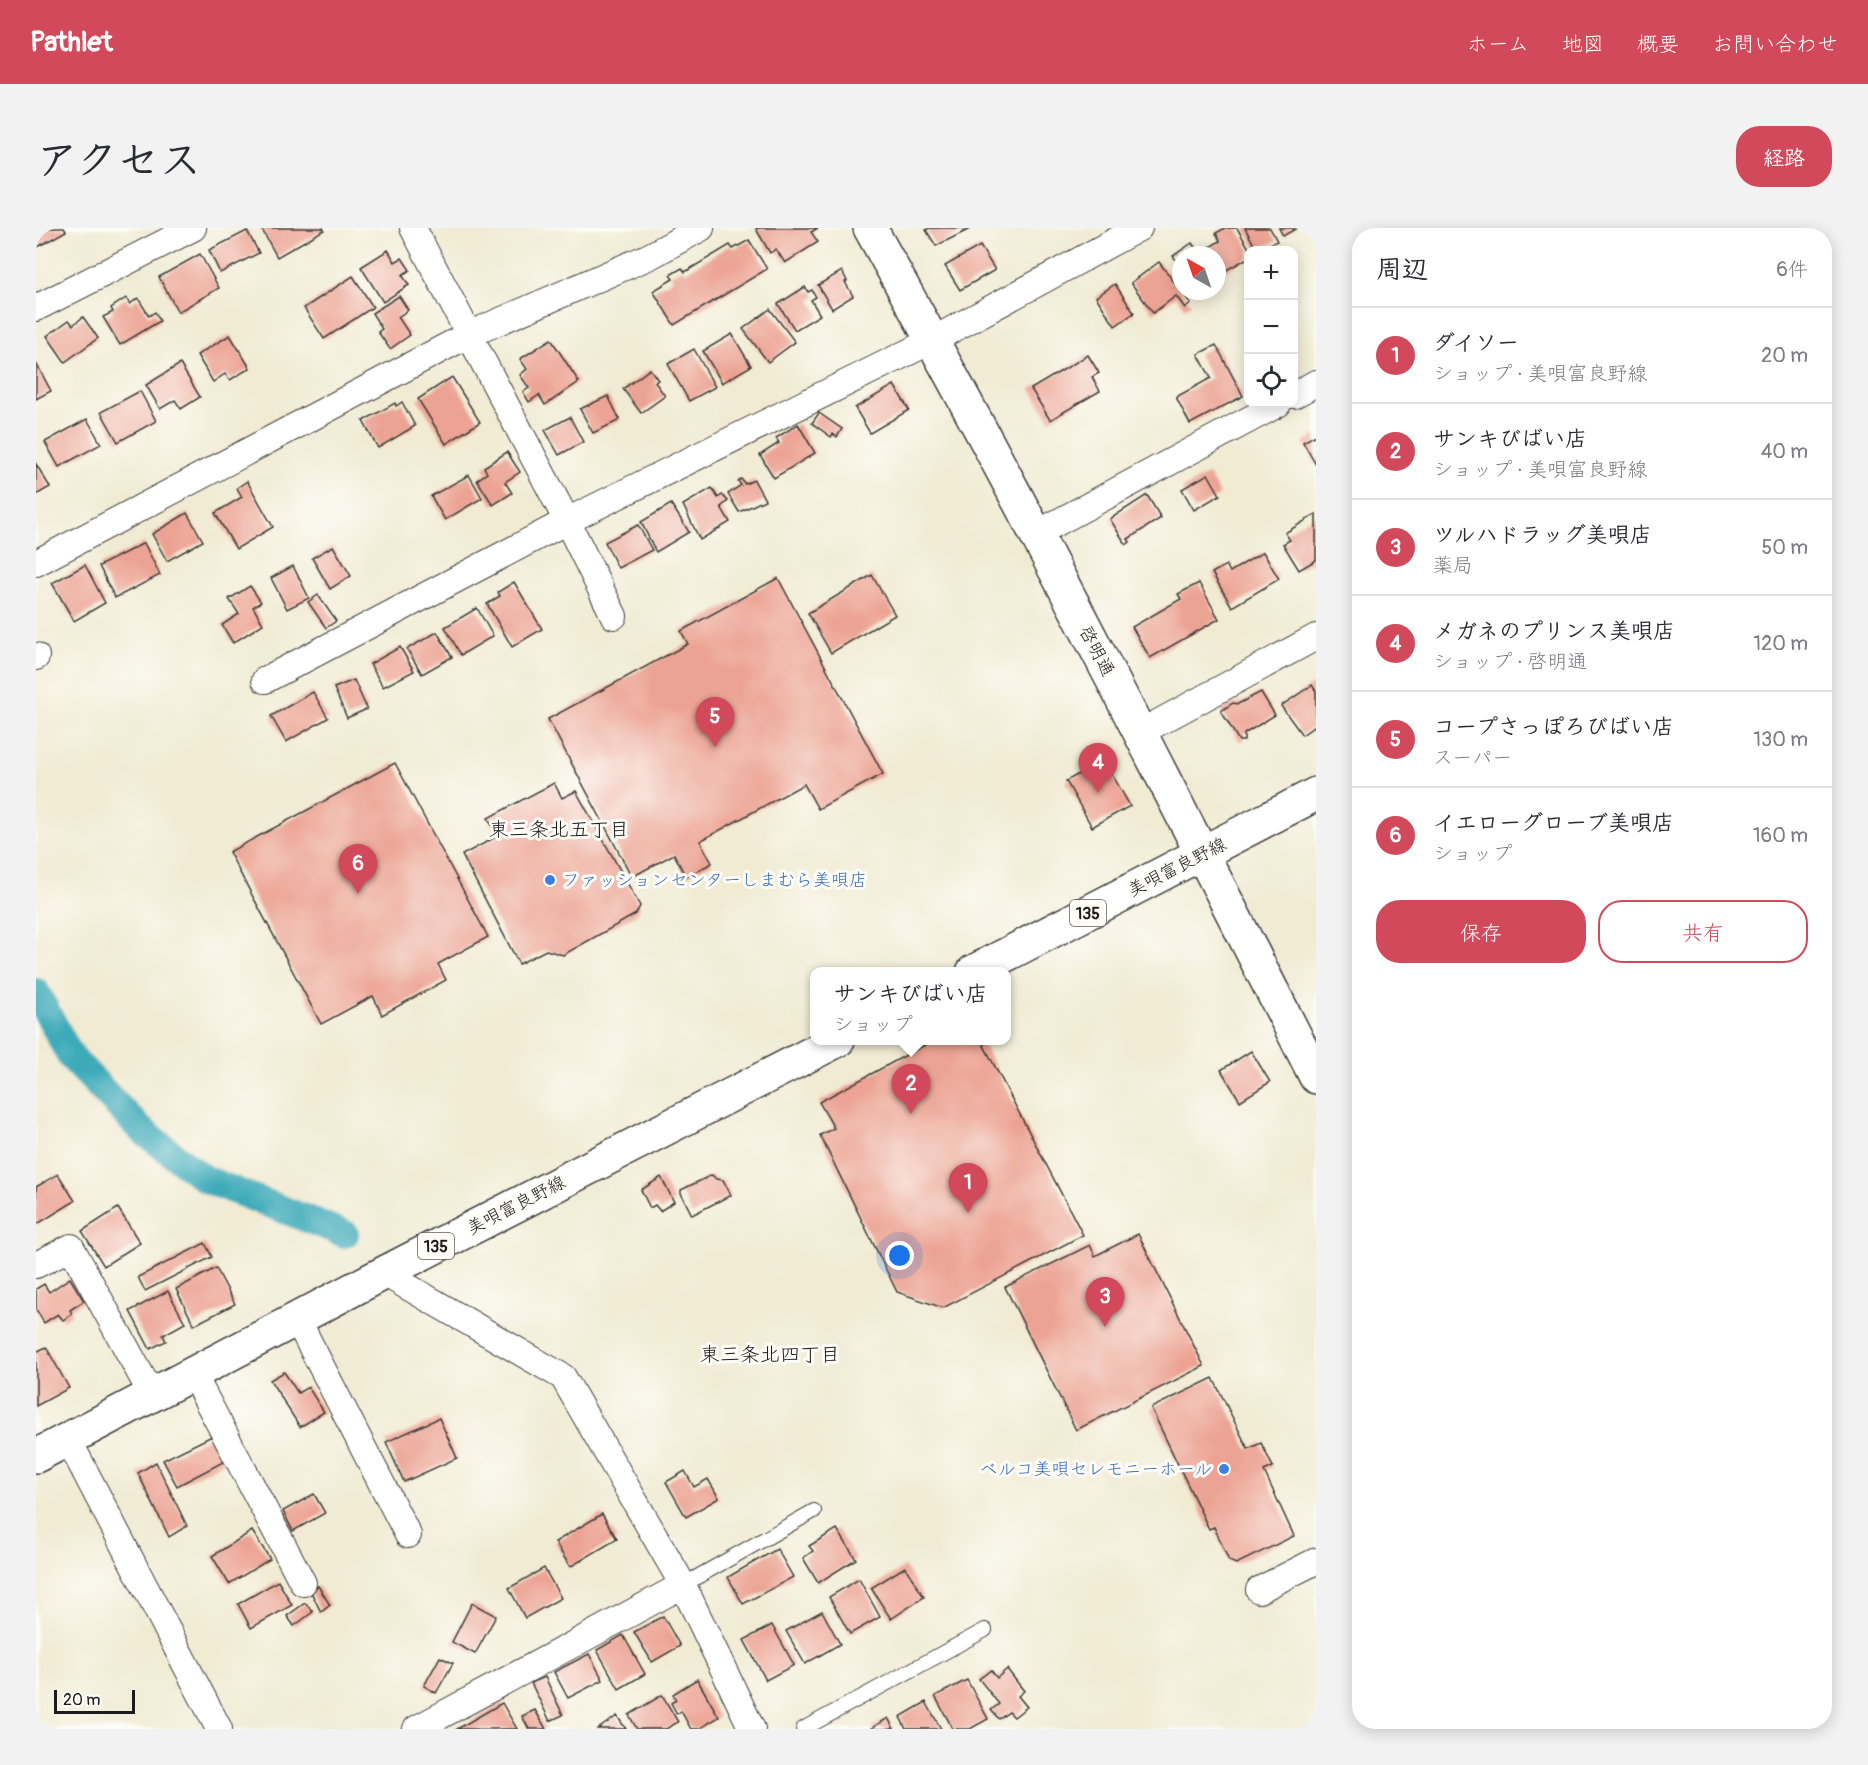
<!DOCTYPE html>
<html lang="ja">
<meta charset="utf-8">
<style>
body{margin:0;font-family:Pangolin,"Klee One",sans-serif;background:#f2f2f3;color:#2b2b33}
.controls{position:absolute;right:18px;top:18px;display:grid;overflow:hidden;border-radius:12px;box-shadow:0 3px 15px #0003}
.controls button{width:54px;height:54px;display:grid;place-items:center;padding:0;border:0;border-bottom:2px solid #e1e1e2;background:#fff;color:#2b2b33;font:30px sans-serif}
.compass{position:absolute;left:1136px;top:18px;width:54px;height:54px;border-radius:50%;background:#fff;box-shadow:0 3px 15px #0003;rotate:320deg}
.scale{position:absolute;left:18px;bottom:15px;width:81px;box-sizing:border-box;padding-left:6px;border:3px solid #1c1c1c;border-top:0;font-size:16px;line-height:21px;white-space:nowrap;color:#1c1c1c;-webkit-text-stroke:4px #fdfcf7;paint-order:stroke}
.you{position:absolute;left:864px;top:1028px;width:21px;height:21px;margin:-15px;border:4px solid #fff;border-radius:50%;background:#1a73e8;box-shadow:0 0 0 9px #1a73e833}
.badge{display:grid;place-items:center;width:39px;height:39px;border-radius:50%;background:#d1495b;color:#fff;font-size:20px;font-weight:700}
.pin{position:absolute;translate:-50% -50px;filter:drop-shadow(0 2px 3px #0008)}
.pin::after{content:'';position:absolute;top:32px;width:21px;height:18px;background:inherit;clip-path:polygon(0 0,100% 0,50% 100%)}
.popup{position:absolute;left:774px;top:739px;width:201px;height:78px;box-sizing:border-box;display:grid;place-content:center;border-radius:12px;background:#fff;filter:drop-shadow(0 2px 4px #0005);font-size:20px;white-space:nowrap;color:#7c7c81}
.popup b{font-size:22px;color:#2b2b33}
.popup::after{content:'';position:absolute;left:50%;top:100%;margin-left:-12px;border:12px solid transparent;border-top-color:#fff}
.list{margin:0;padding:0;list-style:none}
h2{display:flex;justify-content:space-between;align-items:center;height:78px;margin:0;padding:0 24px;font-size:26px}
h2 small{font-size:20px;font-weight:400;color:#7c7c81}
.list li{display:grid;grid-template-columns:39px 1fr auto;gap:18px;align-items:center;box-sizing:border-box;height:96px;padding:0 24px;border-top:2px solid #e1e1e2}
.list b{display:block;font-size:22px;white-space:nowrap}
.list p{margin:0;font-size:20px;white-space:nowrap;color:#7c7c81}
.list em{font-size:20px;font-style:normal;color:#7c7c81}
.actions{display:flex;gap:12px;padding:18px 24px}
.actions a{flex:1;padding:14px 0;border:2px solid #d1495b;border-radius:24px;text-align:center;font-size:21px;color:#d1495b}
.actions .main{background:#d1495b;color:#fff}
.icon{flex:none;width:33px;height:33px;fill:none;stroke:currentColor;stroke-width:2;stroke-linecap:round;stroke-linejoin:round}
.map{position:relative;flex:none;width:1280px;height:1501px;overflow:hidden;border-radius:24px}
header{display:flex;align-items:center;gap:36px;box-sizing:border-box;height:84px;padding:0 30px;background:#d1495b;color:#fff}
header strong{font-size:28px}
nav{display:flex;gap:33px;margin-inline-start:auto;font-size:21px}
.intro{display:flex;align-items:center;justify-content:space-between;box-sizing:border-box;height:144px;padding:0 36px}
h1{margin:0;font-size:42px}
.button{padding:15px 27px;border-radius:24px;background:#d1495b;color:#fff;font-size:21px;font-weight:700}
main{display:flex;gap:36px;padding:0 36px}
aside{flex:1;background:#fff;border-radius:24px;box-shadow:0 3px 15px #0003}
.map>svg:first-child{display:block}
</style>
<header>
<strong>Pathlet</strong>
<nav><a>ホーム</a><a>地図</a><a>概要</a><a>お問い合わせ</a></nav>
</header>
<div class="intro"><h1>アクセス</h1><a class="button">経路</a></div>
<main>
<div class="map">
<svg width="1280" height="1501" viewBox="0 0 1280 1501">
<rect width="100%" height="100%" fill="#fdfcf7"/>
<filter id="ink" filterUnits="userSpaceOnUse"><feTurbulence type="fractalNoise" baseFrequency=".0167" numOctaves="2"/><feDisplacementMap in="SourceGraphic" scale="12" xChannelSelector="R" yChannelSelector="G"/><feConvolveMatrix kernelMatrix="1 2 1 2 8 2 1 2 1" color-interpolation-filters="sRGB"/></filter>
<filter id="wash" filterUnits="userSpaceOnUse"><feTurbulence type="fractalNoise" baseFrequency=".008" numOctaves="4" result="noise"/><feDisplacementMap in="SourceGraphic" scale="24" xChannelSelector="R" yChannelSelector="G"/><feGaussianBlur stdDeviation="1.35" result="paint"/><feColorMatrix in="noise" values="0 0 0 0 0 0 0 0 0 0 0 0 0 0 0 0 0 1.4 0 .05"/><feComposite in="paint" operator="in"/></filter>
<g filter="url(#wash)">
<rect width="100%" height="100%" fill="#f1ebd3"/>
<g fill="none" stroke-linecap="round" stroke-linejoin="round">
<polyline stroke="#3caaba" stroke-width="28" points="0,764 35,829 104,901 169,951 309,1006"/>
</g>
<g id="blocks">
<g fill="#eca393">
<polygon points="0,0 28,0 30,3 0,20"/>
<polygon points="225,0 287,0 288,2 241,29"/>
<polygon points="722,0 782,0 775,4 782,14 749,35 740,21 734,25 720,1"/>
<polygon points="893,0 936,0 900,18 890,2"/>
<polygon points="1189,0 1201,0 1214,22 1212,30 1185,45 1181,37 1181,27 1176,27 1172,20 1184,13 1180,5"/>
<polygon points="1209,0 1234,0 1241,13 1221,22"/>
<polygon points="1243,0 1261,0 1247,8"/>
<polygon points="211,3 223,25 184,45 173,22"/>
<polygon points="713,12 731,41 638,97 617,63 637,51 634,47 646,40 649,44 694,17 697,21"/>
<polygon points="1156,15 1164,27 1145,27 1145,39 1137,28"/>
<polygon points="944,18 959,42 924,62 909,38"/>
<polygon points="352,22 359,34 366,30 374,42 366,47 373,57 347,74 325,39"/>
<polygon points="164,26 183,60 142,84 123,49"/>
<polygon points="1123,34 1155,76 1149,80 1140,68 1117,85 1095,55"/>
<polygon points="806,43 811,53 809,54 817,68 796,81 782,57"/>
<polygon points="317,48 337,79 288,111 268,80"/>
<polygon points="1079,56 1098,85 1079,98 1060,69"/>
<polygon points="769,59 772,64 776,62 780,69 775,72 784,87 759,102 742,76"/>
<polygon points="363,68 372,82 362,89 374,107 354,121 342,104 346,101 336,85"/>
<polygon points="90,70 94,76 102,70 113,88 119,84 124,93 84,117 67,89 77,84 75,80"/>
<polygon points="734,81 759,114 732,134 707,101"/>
<polygon points="47,89 62,110 29,134 11,108 33,92 37,97"/>
<polygon points="696,106 715,138 686,155 667,123"/>
<polygon points="194,107 214,140 194,152 189,146 177,154 161,127"/>
<polygon points="515,111 543,154 509,177 503,167 493,174 487,164 493,160 484,147 491,141 484,131"/>
<polygon points="1180,117 1207,168 1154,196 1140,169 1175,150 1162,126"/>
<polygon points="658,121 679,159 653,173 632,136"/>
<polygon points="1052,127 1063,145 1056,149 1064,163 1014,192 995,161"/>
<polygon points="0,135 15,163 0,171"/>
<polygon points="144,136 164,169 145,181 139,172 124,181 110,157"/>
<polygon points="614,141 622,152 619,154 629,168 605,185 587,161"/>
<polygon points="416,149 444,194 410,216 382,171"/>
<polygon points="858,157 873,182 834,205 819,180"/>
<polygon points="104,163 120,193 82,214 65,184"/>
<polygon points="572,168 584,192 557,205 544,181"/>
<polygon points="366,174 379,198 342,220 327,193 359,175 360,178"/>
<polygon points="783,185 806,201 801,209 797,206 795,209 776,195"/>
<polygon points="534,189 547,214 523,227 509,202"/>
<polygon points="51,191 65,216 23,239 9,214"/>
<polygon points="762,196 779,225 738,250 724,227 743,215 740,210"/>
<polygon points="1280,207 1280,237 1267,214"/>
<polygon points="471,224 484,244 469,254 476,265 457,277 441,252 451,245 448,239"/>
<polygon points="0,236 14,259 0,267"/>
<polygon points="1172,246 1184,267 1158,282 1146,261"/>
<polygon points="433,247 446,270 409,292 395,268"/>
<polygon points="705,251 709,256 718,252 729,272 703,284 692,266 705,257 702,253"/>
<polygon points="211,253 237,299 200,321 179,285 206,269 201,260"/>
<polygon points="676,260 682,270 686,267 692,273 685,279 694,294 664,312 647,277"/>
<polygon points="1111,267 1125,290 1092,311 1094,314 1090,317 1074,291"/>
<polygon points="635,276 653,304 620,324 605,294"/>
<polygon points="151,285 167,313 131,333 116,306"/>
<polygon points="1280,286 1280,332 1263,342 1247,316 1254,312 1249,305"/>
<polygon points="602,297 616,322 582,340 569,314"/>
<polygon points="108,315 124,347 79,370 63,338"/>
<polygon points="297,318 315,348 294,361 276,330"/>
<polygon points="1227,324 1243,351 1196,379 1176,345 1190,337 1194,344"/>
<polygon points="49,337 69,375 38,393 16,355"/>
<polygon points="257,338 273,370 251,381 235,350"/>
<polygon points="836,347 859,387 795,425 772,385"/>
<polygon points="742,350 847,546 782,581 768,556 664,613 676,635 650,649 638,626 596,649 512,491 652,416 645,403"/>
<polygon points="478,354 506,401 476,419 451,376 464,368 462,364"/>
<polygon points="1163,355 1183,391 1114,430 1096,399 1145,371 1142,366"/>
<polygon points="214,358 225,374 217,379 227,396 197,415 186,397 203,386 193,371"/>
<polygon points="282,367 300,393 290,400 272,374"/>
<polygon points="441,380 457,408 425,427 409,399"/>
<polygon points="401,404 416,429 386,446 371,421"/>
<polygon points="364,419 378,443 347,459 334,436"/>
<polygon points="318,452 331,481 311,490 298,460"/>
<polygon points="1276,457 1280,463 1280,497 1266,507 1245,478"/>
<polygon points="277,464 292,490 250,514 235,488"/>
<polygon points="1225,464 1239,487 1208,506 1208,513 1203,513 1185,483 1197,475 1202,476"/>
<polygon points="1068,532 1094,578 1056,599 1030,553"/>
<polygon points="359,535 452,709 402,736 410,752 346,787 337,768 285,796 193,624"/>
<polygon points="518,555 526,570 540,563 604,678 600,686 527,727 510,722 483,736 426,627 462,608 452,590"/>
<polygon points="898,812 945,812 1047,1007 907,1080 861,1064 784,907 798,900 783,874"/>
<polygon points="1215,823 1234,854 1204,873 1185,842"/>
<polygon points="22,946 39,973 0,997 0,959"/>
<polygon points="676,947 680,951 687,952 695,967 656,987 645,965 645,962"/>
<polygon points="625,949 638,974 624,983 619,977 614,980 605,962"/>
<polygon points="82,980 104,1015 68,1038 46,1003"/>
<polygon points="1102,1006 1168,1138 1040,1202 969,1059 1054,1017 1059,1028"/>
<polygon points="169,1015 176,1029 109,1063 102,1049"/>
<polygon points="180,1040 199,1076 158,1097 140,1061"/>
<polygon points="34,1050 48,1073 34,1082 36,1086 27,1092 22,1086 8,1095 0,1081 0,1061 8,1056 13,1064"/>
<polygon points="132,1063 149,1095 127,1107 130,1113 114,1121 94,1083"/>
<polygon points="10,1119 33,1160 0,1178 0,1124"/>
<polygon points="248,1144 262,1165 272,1159 288,1184 264,1199 234,1152"/>
<polygon points="1177,1150 1212,1221 1225,1215 1237,1239 1228,1243 1258,1308 1200,1336 1193,1333 1178,1299 1173,1301 1115,1180"/>
<polygon points="403,1190 421,1230 368,1254 350,1214"/>
<polygon points="176,1208 189,1233 141,1258 127,1232"/>
<polygon points="120,1234 151,1298 133,1309 102,1245"/>
<polygon points="649,1243 658,1259 672,1251 683,1270 650,1289 630,1254"/>
<polygon points="278,1266 289,1285 257,1303 247,1283"/>
<polygon points="566,1286 581,1311 534,1339 519,1314"/>
<polygon points="801,1301 820,1331 782,1355 767,1330 777,1323 773,1318"/>
<polygon points="216,1303 234,1331 193,1356 176,1328"/>
<polygon points="741,1321 757,1349 707,1376 692,1349"/>
<polygon points="869,1339 888,1369 855,1391 835,1360"/>
<polygon points="508,1340 525,1370 489,1390 473,1360"/>
<polygon points="823,1351 844,1389 814,1406 793,1369"/>
<polygon points="242,1353 256,1377 215,1400 202,1376"/>
<polygon points="282,1358 294,1377 285,1384 275,1364"/>
<polygon points="269,1375 277,1384 258,1398 251,1388"/>
<polygon points="436,1375 460,1388 439,1426 416,1414"/>
<polygon points="786,1383 804,1416 769,1436 750,1403"/>
<polygon points="627,1388 644,1418 616,1434 598,1404"/>
<polygon points="736,1397 758,1437 730,1452 708,1412"/>
<polygon points="587,1407 609,1446 583,1461 561,1422"/>
<polygon points="553,1426 567,1452 532,1470 518,1444"/>
<polygon points="404,1429 417,1435 400,1465 388,1458"/>
<polygon points="971,1441 988,1463 982,1468 991,1479 978,1489 973,1484 963,1491 955,1482 963,1476 943,1451 955,1442 961,1450"/>
<polygon points="509,1449 527,1487 514,1493 495,1455"/>
<polygon points="661,1451 683,1489 663,1501 655,1501 645,1483 641,1486 635,1475 640,1472 637,1466"/>
<polygon points="931,1452 952,1491 934,1501 917,1501 899,1468"/>
<polygon points="626,1467 642,1494 630,1501 601,1501 593,1487"/>
<polygon points="890,1474 905,1501 870,1501 864,1489"/>
<polygon points="466,1475 481,1501 421,1501"/>
<polygon points="499,1482 510,1501 493,1501 486,1488"/>
<polygon points="581,1488 590,1501 562,1501"/>
<polygon points="852,1490 858,1501 834,1501"/>
</g>
</g>
</g>
<g filter="url(#ink)">
<use href="#blocks" fill-opacity="0" stroke="#3c3b37" stroke-width="1.5"/>
<g fill="none" stroke-linecap="round" stroke-linejoin="round">
<g stroke="#3c3b37" stroke-width="16">
<g id="lane">
<polyline points="647,1357 778,1283"/>
<polyline points="767,1501 949,1402"/>
</g>
</g>
<g stroke="#3c3b37" stroke-width="28">
<g id="street">
<polyline points="377,0 531,293 578,388"/>
<polyline points="0,80 157,0"/>
<polyline points="1258,167 1280,155"/>
<polyline points="1000,306 1242,176"/>
<polyline points="0,335 432,107 614,28 665,0"/>
<polyline points="0,428 0,429"/>
<polyline points="229,452 531,293 897,112 1103,0"/>
<polyline points="1105,504 1280,409"/>
<polyline points="0,1037 35,1019 116,1167"/>
<polyline points="348,1045 527,1149 647,1357 716,1501"/>
<polyline points="261,1091 372,1307"/>
<polyline points="157,1146 267,1355"/>
<polyline points="32,1211 183,1501"/>
<polyline points="1223,1362 1280,1333"/>
<polyline points="380,1501 647,1357"/>
</g>
</g>
<g stroke="#3c3b37" stroke-width="36">
<path id="secondary" d="M834 0C990 279 1135 564 1280 849"/>
</g>
<g stroke="#3c3b37" stroke-width="36">
<g id="primary">
<polyline points="937,744 1280,566"/>
<polyline points="0,1228 348,1045 802,812"/>
</g>
</g>
<use href="#lane" stroke="#fff" stroke-width="14"/>
<use href="#street" stroke="#fff" stroke-width="26"/>
<use href="#secondary" stroke="#fff" stroke-width="33"/>
<use href="#primary" stroke="#fff" stroke-width="33"/>
</g>
</g>
<g fill="#3f7fe0" stroke="#fdfcf7" stroke-width="2">
<circle cx="514" cy="652" r="6"/>
<circle cx="1188" cy="1241" r="6"/>
</g>
<g text-anchor="middle" stroke-width="6" stroke-linejoin="round" paint-order="stroke">
<g fill="#fdfcf7" stroke="#605f5e" stroke-width="1.5">
<rect x="1034" y="672" width="36" height="26" rx="4.5"/>
<rect x="382" y="1005" width="36" height="26" rx="4.5"/>
</g>
<g font-size="16" font-weight="bold" fill="#1c1c1c">
<text x="1052" y="691">135</text>
<text x="400" y="1024">135</text>
</g>
<g font-size="18" fill="#1c1c1c" stroke="#fdfcf7">
<text transform="translate(1061 423) rotate(62)" y="6">啓明通</text>
<text transform="translate(1141 639) rotate(-27)" y="6">美唄富良野線</text>
<text transform="translate(480 977) rotate(-27)" y="6">美唄富良野線</text>
</g>
<g font-size="18" fill="#366cbe" stroke="#fdfcf7" text-anchor="start">
<text x="526" y="658">ファッションセンターしまむら美唄店</text>
<text x="1176" y="1247" text-anchor="end">ベルコ美唄セレモニーホール</text>
</g>
<g font-size="20" fill="#1c1c1c" stroke="#fdfcf7">
<text x="523" y="608">東三条北五丁目</text>
<text x="734" y="1133">東三条北四丁目</text>
</g>
</g>
</svg>
<div class="controls">
<button>+</button>
<button>−</button>
<button><svg class="icon" aria-label="locate" viewBox="0 0 24 24"><circle cx="12" cy="12" r="6"/><path d="M12 2v4M12 18v4M2 12h4M18 12h4"/></svg></button>
</div>
<svg class="compass" viewBox="-18 -18 36 36"><path d="M0-13l5 13h-10z" fill="#e53935"/><path d="M0 13l5-13h-10z" fill="#7c7c81"/></svg>
<div class="scale">20 m</div>
<div class="you"></div>
<div class="pin badge" style="left:932px;top:985px">1</div>
<div class="pin badge" style="left:875px;top:886px">2</div>
<div class="popup"><b>サンキびばい店</b>ショップ</div>
<div class="pin badge" style="left:1069px;top:1099px">3</div>
<div class="pin badge" style="left:1062px;top:565px">4</div>
<div class="pin badge" style="left:679px;top:519px">5</div>
<div class="pin badge" style="left:322px;top:666px">6</div>
</div>
<aside>
<h2>周辺<small>6件</small></h2>
<ul class="list">
<li><span class="badge">1</span><div><b>ダイソー</b><p>ショップ · 美唄富良野線</p></div><em>20 m</em></li>
<li><span class="badge">2</span><div><b>サンキびばい店</b><p>ショップ · 美唄富良野線</p></div><em>40 m</em></li>
<li><span class="badge">3</span><div><b>ツルハドラッグ美唄店</b><p>薬局</p></div><em>50 m</em></li>
<li><span class="badge">4</span><div><b>メガネのプリンス美唄店</b><p>ショップ · 啓明通</p></div><em>120 m</em></li>
<li><span class="badge">5</span><div><b>コープさっぽろびばい店</b><p>スーパー</p></div><em>130 m</em></li>
<li><span class="badge">6</span><div><b>イエローグローブ美唄店</b><p>ショップ</p></div><em>160 m</em></li>
</ul>
<div class="actions"><a class="main">保存</a><a>共有</a></div>
</aside>
</main>
